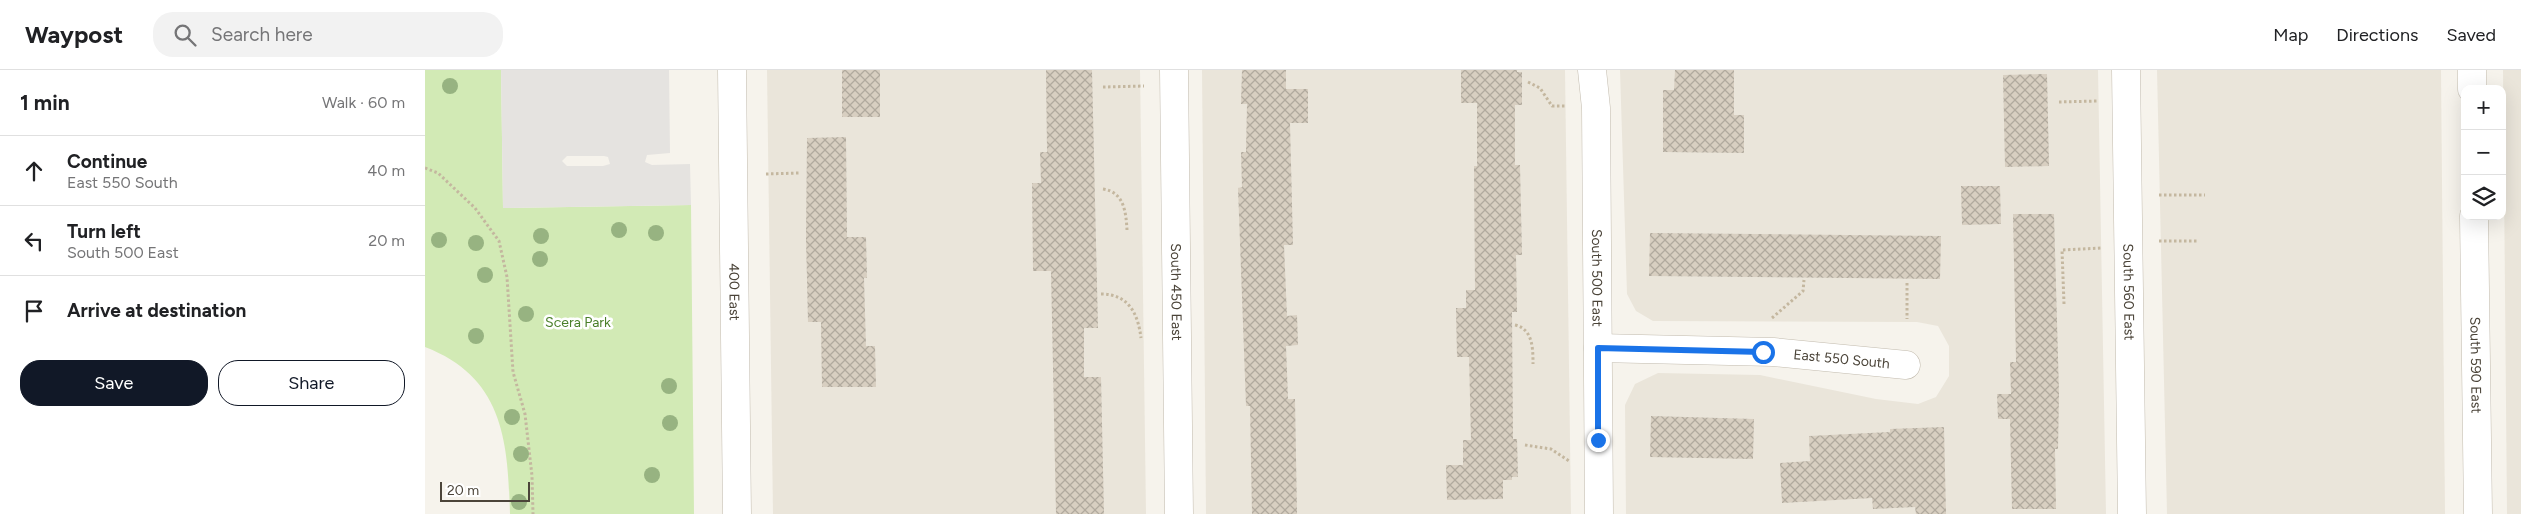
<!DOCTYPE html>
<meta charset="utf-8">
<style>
body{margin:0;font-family:Figtree,sans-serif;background:#f2f2f2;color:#202124}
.controls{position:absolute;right:15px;top:15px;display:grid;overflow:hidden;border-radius:10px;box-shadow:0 5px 20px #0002}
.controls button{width:45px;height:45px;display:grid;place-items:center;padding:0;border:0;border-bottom:1px solid #e0e0e0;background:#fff;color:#202124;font:25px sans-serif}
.scale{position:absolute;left:15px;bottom:12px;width:90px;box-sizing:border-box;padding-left:5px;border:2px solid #4b4439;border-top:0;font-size:14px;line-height:18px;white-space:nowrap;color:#4b4439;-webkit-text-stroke:4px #fff;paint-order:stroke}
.stop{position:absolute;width:15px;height:15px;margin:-11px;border:4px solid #1a73e8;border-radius:50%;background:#fff}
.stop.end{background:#1a73e8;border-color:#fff;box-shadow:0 1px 5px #0008}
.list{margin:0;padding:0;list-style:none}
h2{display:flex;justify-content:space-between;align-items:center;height:65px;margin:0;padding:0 20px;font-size:21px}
h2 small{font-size:16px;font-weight:400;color:#757577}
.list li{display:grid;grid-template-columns:32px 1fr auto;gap:15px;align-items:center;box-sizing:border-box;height:70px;padding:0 20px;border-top:1px solid #e0e0e0}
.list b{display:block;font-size:19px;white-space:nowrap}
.list p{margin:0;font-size:16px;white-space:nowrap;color:#757577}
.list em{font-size:16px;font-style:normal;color:#757577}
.actions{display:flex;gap:10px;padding:15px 20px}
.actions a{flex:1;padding:11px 0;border:1px solid #111827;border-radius:20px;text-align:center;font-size:18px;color:#111827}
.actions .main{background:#111827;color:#fff}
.icon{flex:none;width:28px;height:28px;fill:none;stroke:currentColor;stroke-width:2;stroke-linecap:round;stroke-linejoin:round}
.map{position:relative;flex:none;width:2096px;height:444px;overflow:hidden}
header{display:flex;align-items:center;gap:30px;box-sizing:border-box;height:70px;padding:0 25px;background:#fff;border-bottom:1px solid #e0e0e0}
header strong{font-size:24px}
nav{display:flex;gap:28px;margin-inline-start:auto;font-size:18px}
.search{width:350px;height:45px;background:#f2f2f2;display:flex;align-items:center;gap:12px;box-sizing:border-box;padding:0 18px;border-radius:20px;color:#757577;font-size:19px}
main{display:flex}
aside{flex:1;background:#fff}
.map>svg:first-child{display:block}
</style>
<header>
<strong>Waypost</strong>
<div class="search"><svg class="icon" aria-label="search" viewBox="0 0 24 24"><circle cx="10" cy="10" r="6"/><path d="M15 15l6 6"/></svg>Search here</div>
<nav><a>Map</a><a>Directions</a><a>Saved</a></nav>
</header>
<main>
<aside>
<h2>1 min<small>Walk · 60 m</small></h2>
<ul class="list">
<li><svg class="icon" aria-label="ahead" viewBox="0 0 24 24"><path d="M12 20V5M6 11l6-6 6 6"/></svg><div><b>Continue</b><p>East 550 South</p></div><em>40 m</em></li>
<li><svg class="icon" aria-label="left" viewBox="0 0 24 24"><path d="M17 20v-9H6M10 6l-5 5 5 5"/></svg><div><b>Turn left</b><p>South 500 East</p></div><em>20 m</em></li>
<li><svg class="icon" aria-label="arrive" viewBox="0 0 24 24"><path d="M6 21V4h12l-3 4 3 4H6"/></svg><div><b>Arrive at destination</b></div></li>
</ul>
<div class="actions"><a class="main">Save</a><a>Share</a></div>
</aside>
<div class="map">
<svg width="2096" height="444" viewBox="0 0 2096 444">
<defs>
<pattern id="building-cross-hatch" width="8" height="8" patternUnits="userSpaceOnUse" patternTransform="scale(1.25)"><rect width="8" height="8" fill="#d8cfc1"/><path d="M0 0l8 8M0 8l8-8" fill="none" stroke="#b1aa9e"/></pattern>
</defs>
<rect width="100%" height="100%" fill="#f6f3ec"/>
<g fill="#eae5da">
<polygon points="342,0 715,0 721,444 348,444"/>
<polygon points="777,0 1140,0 1146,444 781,444"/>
<polygon points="1195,0 1673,0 1681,444 1201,444 1200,335 1210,314 1233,303 1335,305 1451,329 1493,334 1511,327 1524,306 1524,276 1513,256 1492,252 1228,251 1211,241 1202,224"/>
<polygon points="1732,0 2016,0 2020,444 1742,444"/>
<polygon points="2078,0 2096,0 2096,444 2082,444"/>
</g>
<path fill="#d2eab5" d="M0 0H76L78 138 266 135 269 444H85C83 370 78 307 0 277Z"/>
<path fill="#e5e3e0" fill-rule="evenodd" d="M76 0H244L245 83 222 85 220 92 227 95 265 94 266 135 78 138ZM142 86H179L183 87 185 94 178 96H142L137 91Z"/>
<g fill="url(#building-cross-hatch)">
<rect x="417" y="0" width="38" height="47"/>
<polygon points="621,0 667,0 673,258 659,258 659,307 676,307 679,444 631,444 626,201 608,201 607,113 616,113 615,82 622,82"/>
<polygon points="817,0 861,0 861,19 883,19 883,53 865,53 868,175 859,175 862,246 872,245 873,275 861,276 863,329 870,329 872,444 827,444 825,336 821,336 813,118 817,117 816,82 821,82 822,34 816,34"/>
<polygon points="1036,0 1092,0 1092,2 1097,2 1097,35 1090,35 1090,95 1095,95 1097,185 1091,185 1092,242 1087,242 1088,369 1092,369 1093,407 1087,407 1087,410 1078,410 1078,429 1022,430 1021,395 1038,395 1038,370 1046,370 1044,287 1032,287 1031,238 1041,238 1041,220 1050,220 1049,96 1052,96 1052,33 1036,33"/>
<polygon points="1250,0 1309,0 1309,45 1319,45 1319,83 1238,82 1238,20 1249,20"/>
<polygon points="1622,4 1624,96 1580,97 1578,5"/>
<polygon points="421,67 422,167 441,167 442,208 439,208 441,276 450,276 451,317 397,317 396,252 383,252 381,168 382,68"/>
<polygon points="1536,116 1575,116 1576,154 1537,155"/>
<polygon points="1588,144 1629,144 1634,323 1633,379 1630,379 1631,439 1587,439 1585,349 1573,349 1572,324 1586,324 1585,292 1591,292"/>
<polygon points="1225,163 1516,166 1515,209 1224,206"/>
<polygon points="1226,346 1329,349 1328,389 1225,387"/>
<polygon points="1519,357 1521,444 1491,444 1490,437 1448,439 1447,428 1357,433 1355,393 1385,391 1384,366 1465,362 1465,359"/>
</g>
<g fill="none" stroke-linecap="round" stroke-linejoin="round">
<g stroke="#c2bbae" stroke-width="29">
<g id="minor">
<path id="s1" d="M749 0 754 444"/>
<path id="s2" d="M1167 0 1171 38 1174 444"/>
<path id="s3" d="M1701 0 1707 444"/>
<polyline points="2047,0 2047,19"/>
<path id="s4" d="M2049 146 2053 444"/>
<path id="s5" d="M1173 278 1348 282 1481 295"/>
</g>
</g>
<g stroke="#c2bbae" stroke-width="29">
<g id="tertiary">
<path id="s6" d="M307 0 312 444"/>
</g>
</g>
<g stroke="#c4b79f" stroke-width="3" stroke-dasharray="2.5 2.5" stroke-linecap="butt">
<polyline points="1103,12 1115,18 1127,36 1141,36"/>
<polyline points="678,17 719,16"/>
<polyline points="1634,32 1673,31"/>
<polyline points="0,98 13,103 50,138 74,171 82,207 88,302 100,344 107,406 108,444"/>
<polyline points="341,104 374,103"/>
<path d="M678 119C699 122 701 142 702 160"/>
<polyline points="1734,125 1780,125"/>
<polyline points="1734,171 1773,171"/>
<polyline points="1482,213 1482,249"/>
<path d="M676 224C704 224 713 244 716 268"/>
<polyline points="1639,234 1637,180 1676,178"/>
<polyline points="1347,248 1378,221 1379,210"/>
<path d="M1090 255C1108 259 1108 279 1108 294"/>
<polyline points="1100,375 1126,379 1144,391"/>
</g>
<use href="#minor" stroke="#fff" stroke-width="28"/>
<use href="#tertiary" stroke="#fff" stroke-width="28"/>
</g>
<g fill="#97b381">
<circle cx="25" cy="16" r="8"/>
<circle cx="194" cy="160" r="8"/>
<circle cx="231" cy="163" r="8"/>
<circle cx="116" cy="166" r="8"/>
<circle cx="14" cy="170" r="8"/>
<circle cx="51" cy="173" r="8"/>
<circle cx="115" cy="189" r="8"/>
<circle cx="60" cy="205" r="8"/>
<circle cx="101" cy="244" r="8"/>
<circle cx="51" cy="266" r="8"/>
<circle cx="244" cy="316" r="8"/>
<circle cx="87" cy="347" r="8"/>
<circle cx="245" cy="353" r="8"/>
<circle cx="96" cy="384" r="8"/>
<circle cx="227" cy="405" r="8"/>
<circle cx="94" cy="432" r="8"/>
</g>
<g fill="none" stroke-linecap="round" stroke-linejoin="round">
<polyline stroke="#1a73e8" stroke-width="6" points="1173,370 1173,278 1338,282"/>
</g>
<g text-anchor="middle" stroke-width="5" stroke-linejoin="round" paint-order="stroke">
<g font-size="14" fill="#4b4439" stroke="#fff">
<text dy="5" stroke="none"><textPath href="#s2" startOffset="208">South 500 East</textPath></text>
<text dy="5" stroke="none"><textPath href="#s6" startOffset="222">400 East</textPath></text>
<text dy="5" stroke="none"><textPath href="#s1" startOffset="222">South 450 East</textPath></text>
<text dy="5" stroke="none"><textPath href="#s3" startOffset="222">South 560 East</textPath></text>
<text dy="5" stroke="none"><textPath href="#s5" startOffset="244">East 550 South</textPath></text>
<text dy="5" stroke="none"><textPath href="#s4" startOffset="149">South 590 East</textPath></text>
</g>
<g font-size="14" fill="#4a7f2a" stroke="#fff">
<text x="153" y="257">Scera Park</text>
</g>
</g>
</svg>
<div class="controls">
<button>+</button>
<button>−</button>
<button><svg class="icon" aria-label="layers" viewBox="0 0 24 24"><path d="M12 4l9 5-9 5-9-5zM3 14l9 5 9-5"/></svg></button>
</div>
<div class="scale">20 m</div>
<div class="stop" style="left:1338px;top:282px"></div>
<div class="stop end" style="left:1173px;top:370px"></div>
</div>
</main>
